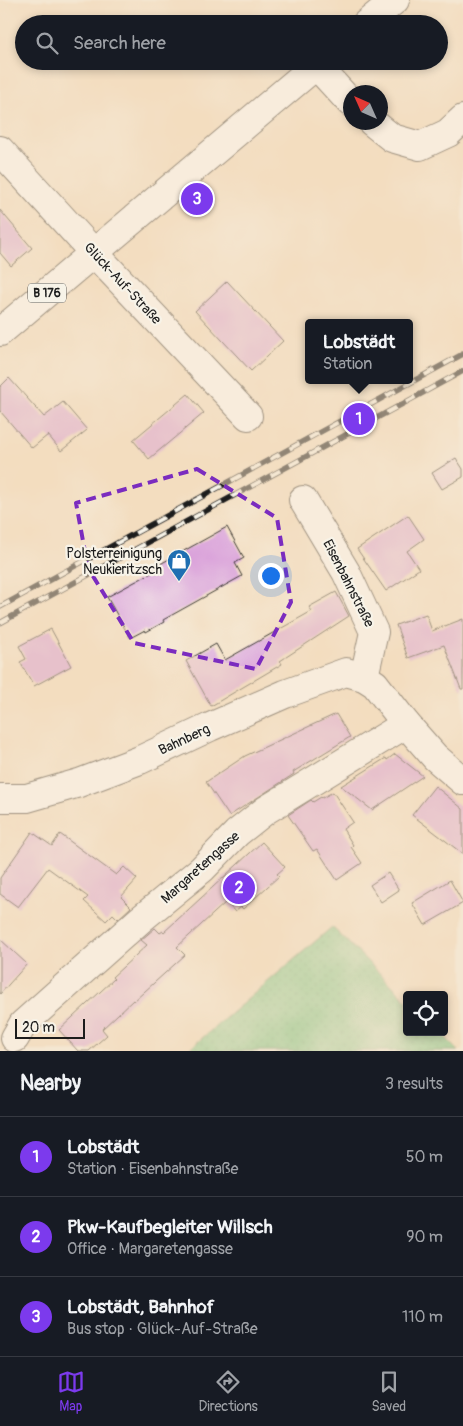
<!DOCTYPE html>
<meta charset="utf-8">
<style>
body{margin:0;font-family:Pangolin,sans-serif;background:#20242c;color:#f1f3f6}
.controls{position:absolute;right:15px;bottom:15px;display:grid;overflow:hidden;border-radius:5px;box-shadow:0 2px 8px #0003}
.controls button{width:45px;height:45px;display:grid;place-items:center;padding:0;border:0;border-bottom:1px solid #363941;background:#171b24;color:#f1f3f6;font:25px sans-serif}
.compass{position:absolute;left:343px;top:85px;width:45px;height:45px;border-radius:50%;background:#171b24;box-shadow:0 2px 8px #0003;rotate:315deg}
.scale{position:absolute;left:15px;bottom:12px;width:70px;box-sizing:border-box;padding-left:5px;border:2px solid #1c1c1c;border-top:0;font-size:14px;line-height:18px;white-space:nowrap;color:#1c1c1c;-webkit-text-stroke:4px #f7f3e8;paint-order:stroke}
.you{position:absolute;left:270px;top:575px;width:18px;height:18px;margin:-12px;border:4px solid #fff;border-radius:50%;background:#1a73e8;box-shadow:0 0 0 8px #1a73e833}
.badge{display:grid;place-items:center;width:32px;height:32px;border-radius:50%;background:#7c3aed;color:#fff;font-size:16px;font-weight:700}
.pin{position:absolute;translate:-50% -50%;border:2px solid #fff;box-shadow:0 1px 5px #0006}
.popup{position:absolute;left:305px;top:319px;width:108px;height:65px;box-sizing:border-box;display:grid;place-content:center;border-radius:5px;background:#171b24;filter:drop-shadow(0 1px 4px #0005);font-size:16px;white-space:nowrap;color:#9ea1a6}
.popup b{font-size:19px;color:#f1f3f6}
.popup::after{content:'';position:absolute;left:50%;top:100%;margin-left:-10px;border:10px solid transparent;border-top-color:#171b24}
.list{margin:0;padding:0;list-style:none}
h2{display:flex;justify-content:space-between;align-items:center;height:65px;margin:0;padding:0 20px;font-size:21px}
h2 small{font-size:16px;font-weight:400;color:#9ea1a6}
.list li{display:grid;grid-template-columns:32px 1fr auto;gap:15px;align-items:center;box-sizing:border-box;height:80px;padding:0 20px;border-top:1px solid #363941}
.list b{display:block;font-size:19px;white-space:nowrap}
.list p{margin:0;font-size:16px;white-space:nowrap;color:#9ea1a6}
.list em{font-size:16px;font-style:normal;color:#9ea1a6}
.icon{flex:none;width:28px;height:28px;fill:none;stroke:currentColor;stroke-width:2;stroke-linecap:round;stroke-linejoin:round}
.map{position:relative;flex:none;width:463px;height:1051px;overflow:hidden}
.search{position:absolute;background:#171b24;box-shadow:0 2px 8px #0003;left:15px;right:15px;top:15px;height:55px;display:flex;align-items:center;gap:12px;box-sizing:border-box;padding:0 18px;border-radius:28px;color:#9ea1a6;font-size:19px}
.sheet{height:305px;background:#171b24}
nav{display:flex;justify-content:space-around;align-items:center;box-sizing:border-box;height:70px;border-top:1px solid #363941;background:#171b24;font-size:14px;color:#9ea1a6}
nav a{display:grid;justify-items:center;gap:2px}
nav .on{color:#7c3aed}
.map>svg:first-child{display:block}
</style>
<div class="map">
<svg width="463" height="1051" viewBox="0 0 463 1051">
<defs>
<pattern id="grass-dots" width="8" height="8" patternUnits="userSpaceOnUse" patternTransform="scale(1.25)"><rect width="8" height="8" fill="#7bc989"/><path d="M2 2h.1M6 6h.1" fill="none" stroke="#6aac76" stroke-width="1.8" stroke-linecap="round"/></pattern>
</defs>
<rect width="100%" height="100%" fill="#f7f3e8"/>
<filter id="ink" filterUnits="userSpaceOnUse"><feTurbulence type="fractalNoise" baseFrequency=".02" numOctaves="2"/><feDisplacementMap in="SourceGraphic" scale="10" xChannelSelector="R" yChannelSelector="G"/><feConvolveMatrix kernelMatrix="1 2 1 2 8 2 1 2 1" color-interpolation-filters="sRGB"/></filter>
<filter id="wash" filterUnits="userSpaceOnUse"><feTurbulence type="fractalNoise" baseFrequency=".0096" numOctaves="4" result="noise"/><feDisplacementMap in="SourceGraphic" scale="20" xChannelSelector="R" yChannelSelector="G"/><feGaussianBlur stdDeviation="1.12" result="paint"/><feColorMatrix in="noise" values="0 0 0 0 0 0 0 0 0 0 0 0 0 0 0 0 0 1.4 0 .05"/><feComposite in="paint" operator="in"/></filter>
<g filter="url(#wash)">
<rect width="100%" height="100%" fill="#f3ddbf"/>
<polygon fill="url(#grass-dots)" stroke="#4c7252" points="332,927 407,1000 407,1032 440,1032 459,1051 187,1051"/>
<g id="blocks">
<g fill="#d99fda">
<polygon points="0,210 32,248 11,266 0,253"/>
<polygon points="227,281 283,341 251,371 195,311"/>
<polygon points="9,378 44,417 63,402 87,430 61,451 48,435 32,448 0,411 0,387"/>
<polygon points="188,394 204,413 149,459 133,440"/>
<polygon points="456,458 463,469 463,477 442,489 432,473"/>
<polygon points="408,515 424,539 407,551 419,569 386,591 357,549"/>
<polygon points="227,527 244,558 235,563 242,576 163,620 164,622 146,632 145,630 130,638 107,597 155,571 153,568"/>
<polygon points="336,592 349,616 280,661 282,664 211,706 186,661 216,644 225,660 312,611 309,607"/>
<polygon points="426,614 432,631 463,619 463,689 461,689 444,645 408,658 396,625"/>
<polygon points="51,629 71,666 34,686 20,662 26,659 19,646"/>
<polygon points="336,714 350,737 293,772 294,774 229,816 206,782 245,756"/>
<polygon points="395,754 423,776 372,810 341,786 386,758 387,760"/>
<polygon points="435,786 463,809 463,854 412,815"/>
<polygon points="333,792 353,822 343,829 353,845 351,847 362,863 337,880 317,849 313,851 288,815 311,800 313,802 321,797 322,798"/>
<polygon points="32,832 52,846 60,834 116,875 124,867 137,879 121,897 131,907 118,919 113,914 106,921 84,901 88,897 48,868 18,907 0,894 0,878"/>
<polygon points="262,842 285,867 277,874 279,876 243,909 241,907 235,912 226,902 177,947 185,955 134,1001 133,1000 102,1029 107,1035 89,1051 78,1051 59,1030 114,979 112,977 147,945 141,940 155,928 160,933 163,931 164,932"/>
<polygon points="388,873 399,890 381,902 370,885"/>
<polygon points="450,880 463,903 425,925 412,903"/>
<polygon points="0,939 27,964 0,994"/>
</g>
</g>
</g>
<g filter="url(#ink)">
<use href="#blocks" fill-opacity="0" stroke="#3c3934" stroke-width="1"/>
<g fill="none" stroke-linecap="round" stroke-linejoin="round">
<g stroke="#3c3934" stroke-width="30">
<g id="minor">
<polyline points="316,65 350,102"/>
<polyline points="372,122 392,138 420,146 448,133 463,119"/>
<polyline points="94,253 248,416"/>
<polyline points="303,500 346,572 374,632 364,677"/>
<polyline points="0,798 27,798 79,783 140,760 210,727 285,694 346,672 364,677 375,684 406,724 435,757 463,781"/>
<polyline points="15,1038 23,1024 141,919 202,869 237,833 266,810 406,724"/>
</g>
</g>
<g stroke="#3c3934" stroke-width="30">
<g id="major">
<polyline points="366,24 395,0"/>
<polyline points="0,150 94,253"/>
<polyline points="0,332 321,61"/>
</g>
</g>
<use href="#minor" stroke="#fff" stroke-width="28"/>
<use href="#major" stroke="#fff" stroke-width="28"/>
<g stroke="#1c1c1c" stroke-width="5.5">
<g id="rail">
<polyline points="0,607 463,354"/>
<polyline points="0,623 463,371"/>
</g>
</g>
<use href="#rail" stroke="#f7f3e8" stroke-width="4" stroke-dasharray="11" stroke-linecap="butt"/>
</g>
</g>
<path d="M0 0H463V1051H0ZM197 469 277 518 291 602 256 669 134 643 88 568 76 503Z" fill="#f3ddbf" fill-opacity=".55" fill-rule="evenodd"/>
<path fill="none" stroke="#7b2cbf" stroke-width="4" stroke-dasharray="10 6" stroke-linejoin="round" d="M197 469 277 518 291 602 256 669 134 643 88 568 76 503Z"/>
<defs>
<g id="shop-pin" transform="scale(1.25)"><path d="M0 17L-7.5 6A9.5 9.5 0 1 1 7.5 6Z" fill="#1f6fb2" stroke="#f7f3e8"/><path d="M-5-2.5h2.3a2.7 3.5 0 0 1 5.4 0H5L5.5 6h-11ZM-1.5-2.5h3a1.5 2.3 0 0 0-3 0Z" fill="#fff"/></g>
</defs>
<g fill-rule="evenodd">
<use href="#shop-pin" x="179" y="561"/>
</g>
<g text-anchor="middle" stroke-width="4.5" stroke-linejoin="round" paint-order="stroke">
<rect fill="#f7f3e8" stroke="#5e5c59" stroke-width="1" x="28" y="283.5" width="38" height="19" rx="4"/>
<g font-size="12" font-weight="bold" fill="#1c1c1c">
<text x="47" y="297">B 176</text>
</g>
<g font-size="14" fill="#1c1c1c" stroke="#f7f3e8">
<text transform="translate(123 283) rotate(47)" y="5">Glück-Auf-Straße</text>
<text transform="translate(349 583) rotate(63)" y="5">Eisenbahnstraße</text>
<text transform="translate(184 739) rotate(-25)" y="5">Bahnberg</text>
<text transform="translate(200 867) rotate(-42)" y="5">Margaretengasse</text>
</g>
<g font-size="14" fill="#1c1c1c" stroke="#f7f3e8" text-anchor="end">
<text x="162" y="558">Polsterreinigung<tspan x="162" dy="16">Neukieritzsch</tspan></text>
</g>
</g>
</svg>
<div class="controls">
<button><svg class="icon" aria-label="locate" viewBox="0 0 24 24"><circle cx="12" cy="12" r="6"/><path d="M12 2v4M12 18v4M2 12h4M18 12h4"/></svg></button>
</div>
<svg class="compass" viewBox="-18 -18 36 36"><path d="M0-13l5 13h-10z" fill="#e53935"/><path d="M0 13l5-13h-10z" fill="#9ea1a6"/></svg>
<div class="scale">20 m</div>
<div class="you"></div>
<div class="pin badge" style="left:359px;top:419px">1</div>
<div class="popup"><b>Lobstädt</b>Station</div>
<div class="pin badge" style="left:239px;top:888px">2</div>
<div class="pin badge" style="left:197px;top:199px">3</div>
<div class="search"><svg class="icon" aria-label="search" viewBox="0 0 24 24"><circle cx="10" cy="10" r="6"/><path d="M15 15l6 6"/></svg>Search here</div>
</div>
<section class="sheet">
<h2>Nearby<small>3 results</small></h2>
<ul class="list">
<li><span class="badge">1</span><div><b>Lobstädt</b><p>Station · Eisenbahnstraße</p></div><em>50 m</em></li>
<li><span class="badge">2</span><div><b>Pkw-Kaufbegleiter Willsch</b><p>Office · Margaretengasse</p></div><em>90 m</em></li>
<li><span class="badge">3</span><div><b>Lobstädt, Bahnhof</b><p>Bus stop · Glück-Auf-Straße</p></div><em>110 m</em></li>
</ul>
</section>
<nav>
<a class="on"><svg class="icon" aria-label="map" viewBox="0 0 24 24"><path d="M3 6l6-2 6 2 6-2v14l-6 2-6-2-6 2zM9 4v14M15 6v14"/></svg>Map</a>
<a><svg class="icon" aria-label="directions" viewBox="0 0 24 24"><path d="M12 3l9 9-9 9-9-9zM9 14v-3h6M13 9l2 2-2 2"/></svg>Directions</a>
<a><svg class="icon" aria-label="saved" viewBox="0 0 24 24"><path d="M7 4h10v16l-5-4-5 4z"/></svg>Saved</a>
</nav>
